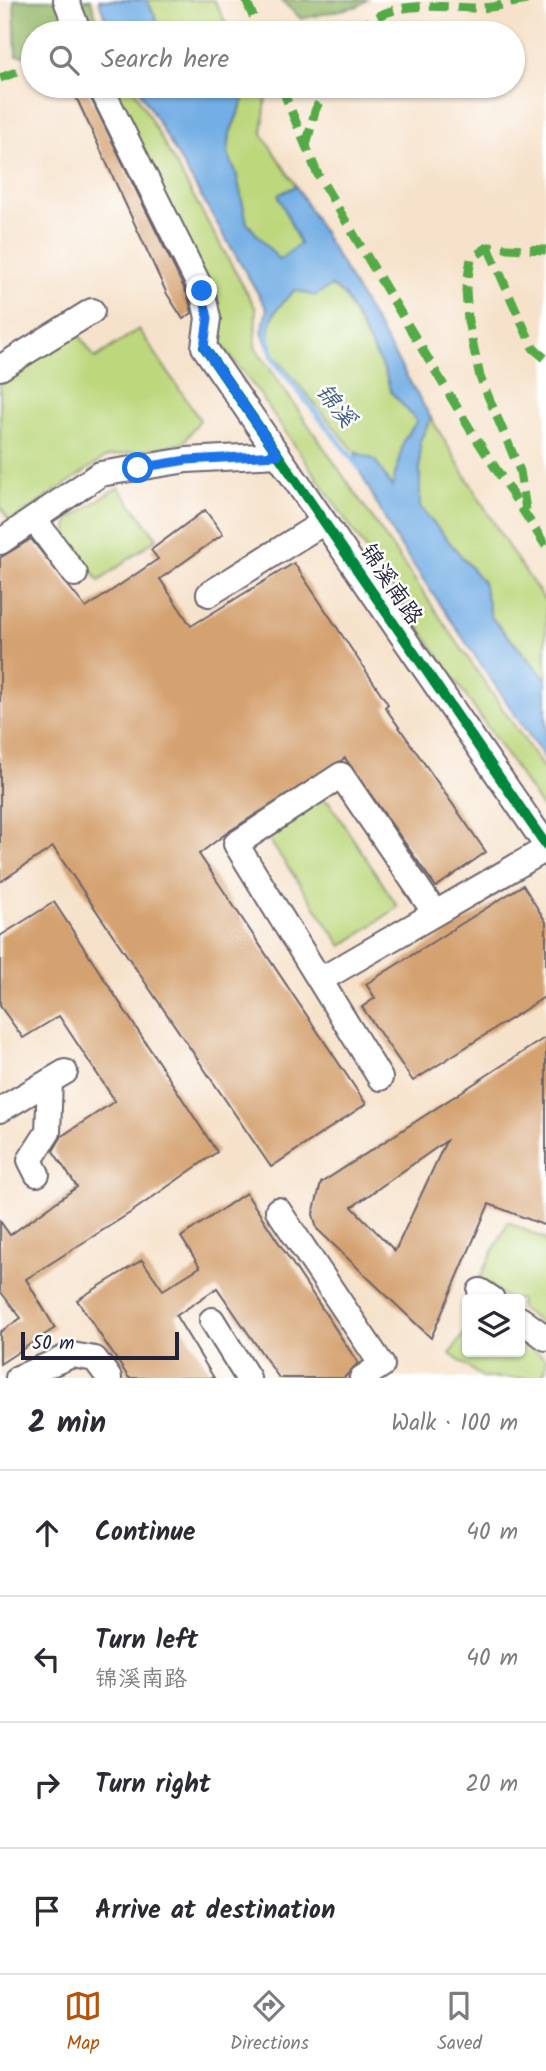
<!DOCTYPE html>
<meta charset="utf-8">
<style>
body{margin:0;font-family:Kalam,"LXGW WenKai TC",sans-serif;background:#f2f2f3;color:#2b2b33}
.controls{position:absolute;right:21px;bottom:21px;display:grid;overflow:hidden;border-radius:7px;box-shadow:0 2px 5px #0004}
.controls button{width:63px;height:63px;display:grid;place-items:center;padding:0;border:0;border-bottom:2px solid #e1e1e2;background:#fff;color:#2b2b33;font:35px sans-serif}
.scale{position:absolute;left:21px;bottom:18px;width:158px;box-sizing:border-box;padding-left:7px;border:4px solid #22223b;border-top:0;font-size:19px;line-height:24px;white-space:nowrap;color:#22223b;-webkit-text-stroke:5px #fff;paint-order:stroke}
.stop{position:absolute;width:21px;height:21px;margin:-16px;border:5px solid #1a73e8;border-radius:50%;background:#fff}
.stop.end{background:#1a73e8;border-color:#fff;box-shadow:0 2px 7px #0008}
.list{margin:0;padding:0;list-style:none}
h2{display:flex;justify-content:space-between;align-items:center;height:91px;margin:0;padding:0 28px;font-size:30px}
h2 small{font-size:23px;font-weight:400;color:#7c7c81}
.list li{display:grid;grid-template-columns:46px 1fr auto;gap:21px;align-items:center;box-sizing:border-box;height:126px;padding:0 28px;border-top:2px solid #e1e1e2}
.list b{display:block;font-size:26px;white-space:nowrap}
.list p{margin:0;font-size:23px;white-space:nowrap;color:#7c7c81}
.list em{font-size:23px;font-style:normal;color:#7c7c81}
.icon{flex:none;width:38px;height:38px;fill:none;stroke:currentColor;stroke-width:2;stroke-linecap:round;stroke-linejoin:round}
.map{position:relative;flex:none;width:546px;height:1378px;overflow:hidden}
.search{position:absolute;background:#fff;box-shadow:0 2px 5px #0004;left:21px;right:21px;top:21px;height:77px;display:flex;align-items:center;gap:18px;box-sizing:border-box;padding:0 24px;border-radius:38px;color:#7c7c81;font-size:26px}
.sheet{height:595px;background:#fff}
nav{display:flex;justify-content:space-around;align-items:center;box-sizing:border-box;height:98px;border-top:2px solid #e1e1e2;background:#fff;font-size:19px;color:#7c7c81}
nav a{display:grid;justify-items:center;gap:4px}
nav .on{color:#b45309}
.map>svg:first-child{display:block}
</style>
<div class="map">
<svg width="546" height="1378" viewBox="0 0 546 1378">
<rect width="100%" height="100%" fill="#fff"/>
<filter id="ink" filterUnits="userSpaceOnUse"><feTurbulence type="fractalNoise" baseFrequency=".0143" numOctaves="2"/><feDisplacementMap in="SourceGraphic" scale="14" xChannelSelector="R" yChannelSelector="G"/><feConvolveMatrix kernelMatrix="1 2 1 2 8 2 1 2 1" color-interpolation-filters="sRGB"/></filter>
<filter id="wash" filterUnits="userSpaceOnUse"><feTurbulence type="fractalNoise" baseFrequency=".00686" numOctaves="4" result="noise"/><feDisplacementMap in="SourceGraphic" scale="28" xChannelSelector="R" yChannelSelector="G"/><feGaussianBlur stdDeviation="1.57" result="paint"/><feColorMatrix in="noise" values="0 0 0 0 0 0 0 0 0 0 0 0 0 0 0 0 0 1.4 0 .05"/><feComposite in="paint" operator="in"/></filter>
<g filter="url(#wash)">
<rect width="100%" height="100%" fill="#f6e2cb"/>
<g fill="#bcd77c" stroke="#6f7c5c" stroke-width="2">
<polygon points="147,0 214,0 231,33 163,33"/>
<polygon points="110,86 132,86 256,309 255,347 546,772 546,813 259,393 220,343 219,311"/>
<polygon points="235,86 260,86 266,98 262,134 296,186 279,195 300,245 279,261 247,223 236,172 228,155 230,133 244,99"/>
<polygon points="332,286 344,295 385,372 391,392 417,421 404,440 392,488 375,460 355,452 269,349 269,325 273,311 295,290"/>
<polygon points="139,329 200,420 183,443 106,457 10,522 0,506 0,381 78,333 95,358"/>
<polygon points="431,418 509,548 546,602 546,679 491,617 483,582 420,507 420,441"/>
<polygon points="118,487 157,538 99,581 66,533 69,520"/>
<polygon points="316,798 329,802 398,907 342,946 268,838"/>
<polygon points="508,1222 546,1240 546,1327 520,1308 520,1299 508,1299 479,1279"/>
<polygon points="467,1329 467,1352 520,1352 520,1341 546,1358 546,1369 540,1378 483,1378 450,1354"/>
</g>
<g fill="#95b86c" stroke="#5c6d54" stroke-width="2">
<polygon points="14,0 91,0 100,29 92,33 33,33 33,57 16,55"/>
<polygon points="281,0 367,0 358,6 301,19"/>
</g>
<g fill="#73aee4" stroke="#4a6890" stroke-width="2">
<polygon points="99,0 147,0 163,33 110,33"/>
<path d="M137 86H235L244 99 230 133 228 155 236 172 247 223 279 260 300 244 278 195 296 186 431 418 420 441V507L483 582 491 617 546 679V760L395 538 358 468 355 452 375 460 392 487 404 440 417 421 391 392 385 372 344 295 332 286 314 296 295 290C272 312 269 317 269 349L262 332 267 309Z"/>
</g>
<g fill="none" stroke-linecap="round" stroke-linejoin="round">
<polyline stroke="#73aee4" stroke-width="6" points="267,335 274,360 360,468"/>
</g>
<g id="blocks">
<g fill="#d4a170" fill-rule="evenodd">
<polygon points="71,86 85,86 188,296 192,313 183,319 167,294"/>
<polygon points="205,510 223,534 160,579 191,626 294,563 388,704 385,707 486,852 436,887 345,758 228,832 199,854 366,1104 271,1167 53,847 0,882 0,558 31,539 86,608 158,559 151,550"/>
<polygon points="523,885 546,922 546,996 413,1081 362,1007 375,998 366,984"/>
<polygon points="54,902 217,1152 130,1213 26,1279 55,1328 0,1364 0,1332 21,1318 0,1291 0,1221 10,1235 77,1187 53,1151 62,1136 115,1101 59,1016 23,1038 0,1006 0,936"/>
<path d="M546 1037V1226L489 1204 431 1338 317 1229 313 1214 321 1183ZM446 1141 395 1251 352 1207Z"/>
<polygon points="246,1193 358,1363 344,1378 279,1378 217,1288 176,1316 214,1378 129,1378 77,1300 142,1260 163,1290 200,1267 181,1237"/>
</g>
</g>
</g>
<g filter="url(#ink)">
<use href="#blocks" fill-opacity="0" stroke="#6c656d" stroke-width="2"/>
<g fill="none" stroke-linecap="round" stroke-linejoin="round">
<g stroke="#6c656d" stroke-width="28">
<g id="minor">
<polyline points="66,0 79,33"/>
<polyline points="100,86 202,291 208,318 204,347 546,845"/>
<polyline points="0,368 92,311"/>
<polyline points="34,519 75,574"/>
<polyline points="0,542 100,474 187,460 278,455"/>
<polyline points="209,594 324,522"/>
<polyline points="322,979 546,849"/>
<polyline points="380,1078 236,844 341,775 435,913"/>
<polyline points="0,1110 65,1072"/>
<polyline points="37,1174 30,1160 48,1132 50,1081"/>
<polyline points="278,1210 382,1365 362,1378"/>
<polyline points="480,1291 492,1299"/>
<polyline points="520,1319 546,1338"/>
<polyline points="212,1320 248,1378"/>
<polyline points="18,1378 72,1355 95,1359 109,1378"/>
</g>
</g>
<use href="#minor" stroke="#fff" stroke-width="24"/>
<g stroke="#53aa46" stroke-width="9" stroke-dasharray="18 9" stroke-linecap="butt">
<polyline points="246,0 260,33"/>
<path d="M356 33C388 0 425 6 473 8 490 9 509 3 527 0"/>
<polyline points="0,78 33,66"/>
<polyline points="281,86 317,173 470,429 546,546"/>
<polyline points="306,146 315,111 326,86"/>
<polyline points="488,247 533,348 546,359"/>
<polyline points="526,510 520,471 480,377 468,321 466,289 471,259 488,247 546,250"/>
</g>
<g stroke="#fff" stroke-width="15">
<polyline id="cycleway" points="204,347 546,845"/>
</g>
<use href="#cycleway" stroke="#00873e" stroke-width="10"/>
</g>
</g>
<g fill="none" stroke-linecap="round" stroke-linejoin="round" filter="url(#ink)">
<polyline stroke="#1a73e8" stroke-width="9" points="138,468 187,460 278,455 204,347 208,318 202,291"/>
</g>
<g text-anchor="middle" stroke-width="5" stroke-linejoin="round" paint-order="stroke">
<g font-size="23" fill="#22223b" stroke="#fff">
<text transform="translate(392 584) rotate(56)" y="8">锦溪南路</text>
</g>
<g font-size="24" font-style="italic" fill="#425a7f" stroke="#fff">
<text transform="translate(336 405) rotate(51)" y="8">锦溪</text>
</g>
</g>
</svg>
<div class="controls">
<button><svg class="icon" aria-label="layers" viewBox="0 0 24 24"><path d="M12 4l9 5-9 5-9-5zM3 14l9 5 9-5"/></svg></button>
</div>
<div class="scale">50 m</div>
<div class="stop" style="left:138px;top:468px"></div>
<div class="stop end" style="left:202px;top:291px"></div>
<div class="search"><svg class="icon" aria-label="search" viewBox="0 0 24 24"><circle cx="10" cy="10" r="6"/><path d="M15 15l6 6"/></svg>Search here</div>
</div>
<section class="sheet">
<h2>2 min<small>Walk · 100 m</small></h2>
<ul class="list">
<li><svg class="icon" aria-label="ahead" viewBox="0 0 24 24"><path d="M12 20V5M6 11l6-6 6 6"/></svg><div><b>Continue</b></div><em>40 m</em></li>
<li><svg class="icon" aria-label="left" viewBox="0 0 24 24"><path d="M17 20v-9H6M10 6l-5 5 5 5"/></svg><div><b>Turn left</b><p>锦溪南路</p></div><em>40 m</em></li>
<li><svg class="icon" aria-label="right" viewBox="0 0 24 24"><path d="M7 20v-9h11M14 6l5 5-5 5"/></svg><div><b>Turn right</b></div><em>20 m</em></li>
<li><svg class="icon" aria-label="arrive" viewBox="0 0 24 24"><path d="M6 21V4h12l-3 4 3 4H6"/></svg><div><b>Arrive at destination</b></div></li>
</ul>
</section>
<nav>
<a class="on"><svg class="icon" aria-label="map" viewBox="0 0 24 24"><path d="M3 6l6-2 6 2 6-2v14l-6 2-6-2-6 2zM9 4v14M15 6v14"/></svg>Map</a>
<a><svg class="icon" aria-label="directions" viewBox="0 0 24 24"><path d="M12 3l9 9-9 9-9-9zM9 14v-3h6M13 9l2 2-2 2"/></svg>Directions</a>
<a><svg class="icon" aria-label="saved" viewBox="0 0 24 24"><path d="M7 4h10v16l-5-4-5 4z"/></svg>Saved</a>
</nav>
